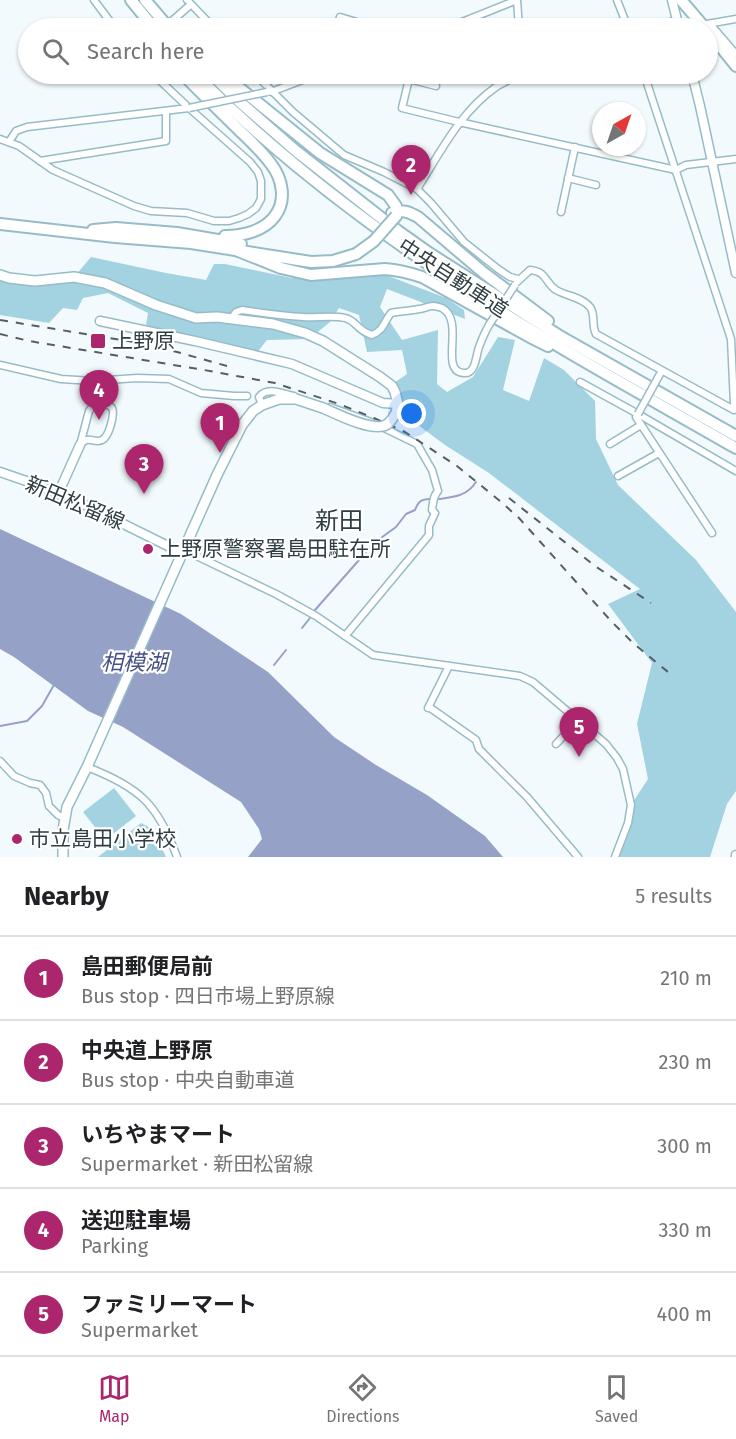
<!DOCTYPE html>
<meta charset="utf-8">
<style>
body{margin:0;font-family:"Fira Sans","Noto Sans JP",sans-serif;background:#f2f2f2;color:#202124}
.compass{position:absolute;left:592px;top:102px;width:54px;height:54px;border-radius:50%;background:#fff;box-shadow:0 2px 4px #0004;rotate:40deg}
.you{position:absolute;left:412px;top:414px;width:21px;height:21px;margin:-15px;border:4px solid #fff;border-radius:50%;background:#1a73e8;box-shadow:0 0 0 9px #1a73e833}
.badge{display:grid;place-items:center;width:39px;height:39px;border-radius:50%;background:#ac266d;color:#fff;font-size:20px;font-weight:700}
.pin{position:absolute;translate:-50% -50px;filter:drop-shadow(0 2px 3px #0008)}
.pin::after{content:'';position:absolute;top:32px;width:21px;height:18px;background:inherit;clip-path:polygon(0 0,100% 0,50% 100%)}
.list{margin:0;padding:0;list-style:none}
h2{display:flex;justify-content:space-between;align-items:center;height:78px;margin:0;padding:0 24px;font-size:26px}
h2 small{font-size:20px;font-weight:400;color:#757577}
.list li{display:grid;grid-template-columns:39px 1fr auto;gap:18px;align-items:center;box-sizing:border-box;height:84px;padding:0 24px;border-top:2px solid #e0e0e0}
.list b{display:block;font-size:22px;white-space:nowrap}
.list p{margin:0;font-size:20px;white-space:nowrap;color:#757577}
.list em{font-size:20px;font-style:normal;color:#757577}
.icon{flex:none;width:33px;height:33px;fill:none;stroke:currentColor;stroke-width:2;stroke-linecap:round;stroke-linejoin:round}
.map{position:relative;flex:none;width:736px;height:857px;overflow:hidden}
.search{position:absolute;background:#fff;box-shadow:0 2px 4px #0004;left:18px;right:18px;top:18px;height:66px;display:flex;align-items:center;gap:15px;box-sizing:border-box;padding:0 21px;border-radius:33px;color:#757577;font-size:22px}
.sheet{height:498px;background:#fff}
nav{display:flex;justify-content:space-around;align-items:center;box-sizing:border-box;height:84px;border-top:2px solid #e0e0e0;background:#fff;font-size:16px;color:#757577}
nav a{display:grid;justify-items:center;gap:3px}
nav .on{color:#ac266d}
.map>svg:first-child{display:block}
</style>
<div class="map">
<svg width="736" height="857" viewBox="0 0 736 857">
<rect width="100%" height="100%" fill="#f3fafd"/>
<g fill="#a3d2e1">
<path d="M91 257 166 273 206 280 214 264H225L292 278 386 275 446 298 464 310 465 319 387 289 380 307 402 340 438 330 437 384 447 392 473 377 498 337 515 340 503 390 529 401 544 358 564 370 595 401 596 439 618 485 696 560 736 612V791L727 804 710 857H615L631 805 648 779 637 724 652 663 608 604 640 589 489 473 445 445 402 413C402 401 401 394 394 383L407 374 402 350 367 352 359 315 339 308 330 322 309 339 267 340 255 355 145 331 148 313 108 293 83 298 77 310 63 308 49 323 0 315V275L9 278 74 277Z"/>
<polygon points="114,788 136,816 109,837 102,836 83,812"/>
<polygon points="141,823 153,829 166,857 98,857"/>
</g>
<polygon fill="#96a1c8" points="0,529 181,614 268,672 334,737 376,765 427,795 485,836 503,857 248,857 262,839 259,829 241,802 123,727 88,711 14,657 0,649"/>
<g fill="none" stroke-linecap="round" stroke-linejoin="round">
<g stroke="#96a1c8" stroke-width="2">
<path d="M439 499C454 497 467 496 476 482"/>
<path d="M315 610 374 543 396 527 406 514 415 510C418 502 421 499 430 499"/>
<polyline points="302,628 310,618"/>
<polyline points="274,665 286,650"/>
<polyline points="0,726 27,721 42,706 55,683"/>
</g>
<g stroke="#97bcc8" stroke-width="9">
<g id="street">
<polyline points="94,0 115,28"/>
<polyline points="187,0 214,28"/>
<polyline points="517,0 519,28"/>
<polyline points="617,0 628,28"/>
<polyline points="570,23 590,28"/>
<polyline points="707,24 736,19"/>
<polyline points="710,24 736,54"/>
<polyline points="337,28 340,17 360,23 359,28"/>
<polyline points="447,28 517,0"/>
<polyline points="650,28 677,20"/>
<polyline points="255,74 293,112 344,155 384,172 417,189 431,203 464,242 498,269 510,277 518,279"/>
<polyline points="644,74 731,339 734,404 736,407"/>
<polyline points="436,86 409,79 402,108 459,122 676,170 686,165 736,159"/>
<polyline points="271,92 318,74"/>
<polyline points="0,139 19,146 53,170 134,206 151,211 187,213 214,221 229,221 239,218 248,214 256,208 261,199 261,181 258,172 250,162 189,108 153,74"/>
<polyline points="9,142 16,131 27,127 189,108"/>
<polyline points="40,161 166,141 166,111"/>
<polyline points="568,178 596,185"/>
<path d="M417 189C440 153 460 112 496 87 504 82 513 78 521 74"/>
<polyline points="561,212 575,147"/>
<path d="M517 282 530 270C548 272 544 282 556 290 566 296 582 297 590 307 596 315 591 325 596 334L734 410 736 409"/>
<path d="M231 319 236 312 242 310C262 313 282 316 303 317 315 318 334 315 345 318 356 320 357 331 372 335 383 331 384 322 391 313 400 311 410 311 419 309 423 309 428 306 433 306 435 306 439 307 442 308 466 321 438 372 464 373 476 374 476 355 479 347 482 339 485 332 489 325"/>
<polyline points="0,365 61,379 93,381 137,378 169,379 201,393 234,396 247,396"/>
<polyline points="580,382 638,414 736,471"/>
<path d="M98 405H108C109 406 111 406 112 408 115 414 109 437 102 440 93 444 89 434 80 445L89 411 92 407Z"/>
<path d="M262 405 259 397C267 386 283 394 294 396"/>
<polyline points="330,407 371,422"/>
<polyline points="638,414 636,417 712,533"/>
<polyline points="610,444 641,425"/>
<polyline points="618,476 659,453"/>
<polyline points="184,550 276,594 316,616 373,655 520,676 533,682 606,744 617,758 623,769 631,805 628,823 615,857"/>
<path d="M345 636 429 535V526L435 513 432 510C433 503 433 496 438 491L432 470 417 444 380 426"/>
<polyline points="429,707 476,740 479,749 527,797 578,857"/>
<polyline points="428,708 449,666"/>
<polyline points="556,744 579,720"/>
<polyline points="0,761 14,776 30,783 40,785 46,793 49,806 58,815 64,818"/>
<path d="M87 767C139 787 158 804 177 857"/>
</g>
</g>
<g stroke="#97bcc8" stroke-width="11">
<g id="secondary">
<polyline points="672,0 679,28"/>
<polyline points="692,74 700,106 736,273"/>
<polyline points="100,321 195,341 292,364 383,403 398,404"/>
<polyline points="0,472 32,483 79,502 182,553"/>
<polyline points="58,494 80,445"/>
<polyline points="736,857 736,855"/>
</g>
</g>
<g stroke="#97bcc8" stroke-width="12">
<g id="primary">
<polyline points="0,275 9,278 35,281 74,277 105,283 156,305 196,318 217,317 273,324 305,333 323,341 380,377 392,386 395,392 398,404 396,413"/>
<polyline points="63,857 63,830 67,807 87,767 217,475 242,425 253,411 262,405 279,399 296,399 323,408"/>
</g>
</g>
<g stroke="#97bcc8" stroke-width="14">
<g id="highway">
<polyline points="131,0 154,28"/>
<polyline points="145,0 169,28"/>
<polyline points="681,0 705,28"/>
<polyline points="708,31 736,66"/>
<path d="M183 74C200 92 218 109 236 127 247 138 261 150 271 164 282 178 287 200 275 216 264 231 243 236 225 236"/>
<path d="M195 74C275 154 366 224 461 286 550 344 644 395 736 448"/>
<polyline points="211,74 242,104 296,151 398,231 429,253 558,335 736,436"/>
<polyline points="222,74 320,153 388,195 396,206 396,216"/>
<path d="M392 213C402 209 409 212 418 217L484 273 548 321"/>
<polyline points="0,224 115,237 191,243 311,262 333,261 356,254"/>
<polyline points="93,230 116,228 177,233 241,244"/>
<path d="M236 250 281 268 311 275 385 269C398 270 410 273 422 277L530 337 548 346"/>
</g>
</g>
<use href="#street" stroke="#fff" stroke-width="6"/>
<use href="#secondary" stroke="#fff" stroke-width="8"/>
<use href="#primary" stroke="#fff" stroke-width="9"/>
<use href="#highway" stroke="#fff" stroke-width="10"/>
<g stroke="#526064" stroke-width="2" stroke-dasharray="8 8" stroke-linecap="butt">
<polyline points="0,320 152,345 227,366"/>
<polyline points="0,334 29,341 204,370 275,383 339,404 374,418 405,432 457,466 500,501 519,518 611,621 633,643 674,677"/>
<polyline points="509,498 595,566 651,603"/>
</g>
<g stroke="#97bcc8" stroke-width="9" stroke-linecap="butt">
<g id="street-bridge">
<polyline points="164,28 189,6"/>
<polyline points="189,108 267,92"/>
<polyline points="489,325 515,285"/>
<polyline points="638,414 660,374"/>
</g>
</g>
<g stroke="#97bcc8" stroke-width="12" stroke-linecap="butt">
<path id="primary-bridge" d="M323 408C337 414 368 430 383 426 389 425 393 418 396 413"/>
</g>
<g stroke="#97bcc8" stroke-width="14" stroke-linecap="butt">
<polyline id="highway-bridge" points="356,254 374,241 396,216"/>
</g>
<use href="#street-bridge" stroke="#fff" stroke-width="6"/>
<use href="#primary-bridge" stroke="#fff" stroke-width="9"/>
<use href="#highway-bridge" stroke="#fff" stroke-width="10"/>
</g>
<g fill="#ac266d" stroke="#fff" stroke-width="2">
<rect x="90" y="333" width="16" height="16" rx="3"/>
<circle cx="148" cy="549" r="6"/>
<circle cx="17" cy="839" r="6"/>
</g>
<g text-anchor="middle" stroke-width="4.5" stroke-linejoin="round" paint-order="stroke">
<g font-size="21" fill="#2f3e43" stroke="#fff">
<text transform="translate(453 278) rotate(33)" y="7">中央自動車道</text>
<text transform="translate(75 503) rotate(23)" y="7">新田松留線</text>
</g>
<g font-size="21" fill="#2f3e43" stroke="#fff" text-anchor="start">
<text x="112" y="348">上野原</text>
<text x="160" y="556">上野原警察署島田駐在所</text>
<text x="29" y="846">市立島田小学校</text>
</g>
<g font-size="22" font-style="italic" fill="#455187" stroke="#fff">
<text x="134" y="670">相模湖</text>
</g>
<g font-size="24" fill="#2f3e43" stroke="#fff">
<text x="339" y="529">新田</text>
</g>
</g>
</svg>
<svg class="compass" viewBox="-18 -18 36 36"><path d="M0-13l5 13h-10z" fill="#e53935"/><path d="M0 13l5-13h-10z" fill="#757577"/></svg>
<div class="you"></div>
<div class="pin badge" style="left:220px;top:453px">1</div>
<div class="pin badge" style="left:411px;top:195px">2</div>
<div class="pin badge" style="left:144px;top:494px">3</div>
<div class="pin badge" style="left:99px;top:420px">4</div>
<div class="pin badge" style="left:579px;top:757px">5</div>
<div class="search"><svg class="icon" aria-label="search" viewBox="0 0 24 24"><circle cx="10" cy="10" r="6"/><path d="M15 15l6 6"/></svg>Search here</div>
</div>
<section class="sheet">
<h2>Nearby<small>5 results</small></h2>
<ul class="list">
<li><span class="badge">1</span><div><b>島田郵便局前</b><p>Bus stop · 四日市場上野原線</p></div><em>210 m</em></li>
<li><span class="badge">2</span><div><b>中央道上野原</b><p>Bus stop · 中央自動車道</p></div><em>230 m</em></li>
<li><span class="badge">3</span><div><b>いちやまマート</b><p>Supermarket · 新田松留線</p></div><em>300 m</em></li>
<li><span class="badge">4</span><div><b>送迎駐車場</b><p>Parking</p></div><em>330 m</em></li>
<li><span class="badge">5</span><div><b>ファミリーマート</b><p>Supermarket</p></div><em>400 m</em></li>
</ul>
</section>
<nav>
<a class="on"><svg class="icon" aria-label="map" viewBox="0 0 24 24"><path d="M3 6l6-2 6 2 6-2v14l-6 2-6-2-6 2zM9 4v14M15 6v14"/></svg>Map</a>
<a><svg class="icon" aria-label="directions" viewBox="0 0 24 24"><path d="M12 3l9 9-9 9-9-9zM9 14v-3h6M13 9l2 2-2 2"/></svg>Directions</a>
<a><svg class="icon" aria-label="saved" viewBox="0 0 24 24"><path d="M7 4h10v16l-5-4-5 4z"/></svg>Saved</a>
</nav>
